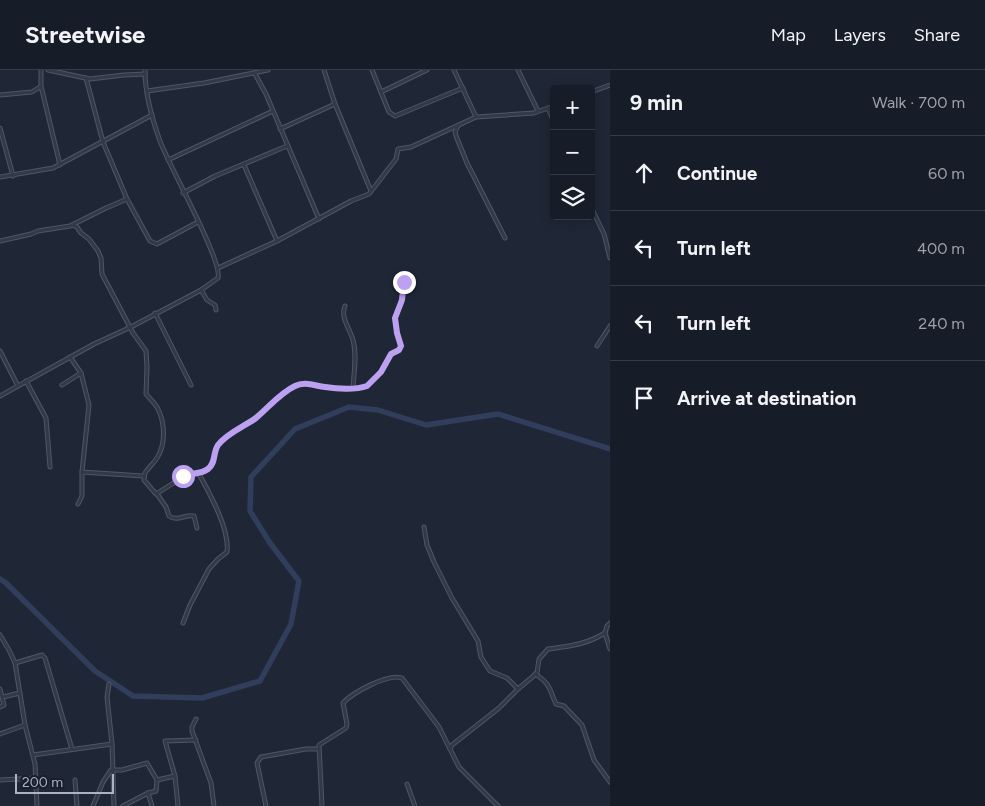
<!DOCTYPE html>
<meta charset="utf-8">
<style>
body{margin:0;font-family:Figtree,sans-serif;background:#242a34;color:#f1f3f6}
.controls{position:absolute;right:15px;top:15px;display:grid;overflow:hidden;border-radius:5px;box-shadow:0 2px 12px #0003}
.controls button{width:45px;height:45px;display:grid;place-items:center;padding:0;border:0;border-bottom:1px solid #363b45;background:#171d28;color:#f1f3f6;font:25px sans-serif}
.scale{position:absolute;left:15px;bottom:12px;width:99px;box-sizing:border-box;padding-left:5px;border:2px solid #acb3c4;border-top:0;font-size:14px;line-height:18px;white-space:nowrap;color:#acb3c4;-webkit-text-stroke:4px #181e2b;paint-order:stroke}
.stop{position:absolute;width:15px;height:15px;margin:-11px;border:4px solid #bca0f2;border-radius:50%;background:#fff}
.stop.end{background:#bca0f2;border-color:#fff;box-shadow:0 1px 5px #0008}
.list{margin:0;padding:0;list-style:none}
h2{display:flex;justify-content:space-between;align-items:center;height:65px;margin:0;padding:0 20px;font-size:21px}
h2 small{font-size:16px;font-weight:400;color:#9ea2a8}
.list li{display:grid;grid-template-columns:32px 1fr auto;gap:15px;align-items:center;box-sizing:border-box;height:75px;padding:0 20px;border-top:1px solid #363b45}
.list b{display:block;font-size:19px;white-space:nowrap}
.list em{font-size:16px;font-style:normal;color:#9ea2a8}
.icon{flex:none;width:28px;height:28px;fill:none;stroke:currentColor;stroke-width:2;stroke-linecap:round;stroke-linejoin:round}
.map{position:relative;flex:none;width:610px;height:736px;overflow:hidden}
header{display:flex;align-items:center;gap:30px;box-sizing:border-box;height:70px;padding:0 25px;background:#171d28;border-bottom:1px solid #363b45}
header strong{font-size:24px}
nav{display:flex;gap:28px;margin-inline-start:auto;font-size:18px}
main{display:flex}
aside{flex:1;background:#171d28}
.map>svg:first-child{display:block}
</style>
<header>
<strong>Streetwise</strong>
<nav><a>Map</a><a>Layers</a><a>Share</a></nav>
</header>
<main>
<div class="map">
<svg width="610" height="736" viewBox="0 0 610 736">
<rect width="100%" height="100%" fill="#1f2736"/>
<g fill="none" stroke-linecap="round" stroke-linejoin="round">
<polyline stroke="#303e5c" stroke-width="5.5" points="0,509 6,513 95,601 133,626 202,628 260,611 291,554 299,511 270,473 250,441 251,407 295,359 349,337 378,340 426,355 498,344 610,379"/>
<g stroke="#505665" stroke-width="5">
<g id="street">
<polyline points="41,0 41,16 60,95"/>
<polyline points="48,0 90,9 124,5 145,4"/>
<polyline points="372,0 389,42 395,46 463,18"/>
<polyline points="454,0 476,47"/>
<polyline points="518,0 538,41"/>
<polyline points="255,4 266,24 319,149"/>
<polyline points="86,8 103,72 127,129 150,171 157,174 198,152"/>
<polyline points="147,21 204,13 268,0"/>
<polyline points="381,22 427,0"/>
<polyline points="591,22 610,15"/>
<polyline points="0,25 32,22 40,17"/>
<polyline points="335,34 371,121"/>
<polyline points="548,38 554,52"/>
<polyline points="458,56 455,62 456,66 467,93 505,168"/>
<polyline points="0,58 13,106"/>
<polyline points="280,59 335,34 324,0"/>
<polyline points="168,90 273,41"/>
<polyline points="244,95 277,171"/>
<polyline points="0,107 53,98 152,45"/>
<polyline points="183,123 215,106 287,76"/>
<polyline points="591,137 604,164 610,188"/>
<path d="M72 155 77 157 81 163 89 169 98 181 101 188 102 204 133 263 146 281 147 297 146 324C150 329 155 333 158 339 165 353 166 374 157 388 154 393 148 398 145 403L144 410 156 424 186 405 199 404C210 424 230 460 227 482L218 489 209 499 190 535 183 553"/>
<polyline points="0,171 31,164 38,161 70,156 106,138 127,129"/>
<polyline points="218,198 277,171 351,131 369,124 396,89 398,79 411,77 476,47 534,43 554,36"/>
<polyline points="201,220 207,230 215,235 216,240"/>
<path d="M345 236C340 247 350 259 353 270 357 285 354 302 353 318"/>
<polyline points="155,243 191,315"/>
<polyline points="597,276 610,256"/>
<polyline points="0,281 18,316"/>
<polyline points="70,287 81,303 89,335 82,402 82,426 78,434"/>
<polyline points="26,311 46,348 50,397"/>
<polyline points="62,315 81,303"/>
<path d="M0 326 94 274 131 257 201 220 218 208C223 191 169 96 160 71 152 49 145 24 145 0"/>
<polyline points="82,402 143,406"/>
<path d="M199 404C221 392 208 388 219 374 228 363 245 356 256 347 269 337 280 323 295 316 305 311 315 316 325 317 337 319 356 320 367 316L381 302 391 284 399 280 401 276 397 263 395 248 401 233 404 212"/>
<path d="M157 424 166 437 169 446C178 452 185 444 194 446L197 458"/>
<polyline points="424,457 427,475 434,492 452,528 478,571 481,587 490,601 507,608 518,619"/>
<polyline points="605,563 610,579"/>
<polyline points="0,565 9,580 15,593 25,655 35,694 37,736"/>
<polyline points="15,593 42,585 45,588 72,679"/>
<path d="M535 604C551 614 549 619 556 634L564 636 582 655 594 690 610 712"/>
<polyline points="109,614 107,627 112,674 114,736"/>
<polyline points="0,619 4,635 0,637"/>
<polyline points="3,627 20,623"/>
<polyline points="196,649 192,657 192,661 211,713 214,736"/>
<polyline points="0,664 25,655"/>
<polyline points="33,685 112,674"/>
<polyline points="0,710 36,708"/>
<polyline points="75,710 77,736"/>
<polyline points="407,714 415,736"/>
<polyline points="148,723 152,736"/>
<polyline points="93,736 103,712 111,700 122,700 147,693 157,710"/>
<polyline points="123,736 148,723 156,721 157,710 175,706"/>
<polyline points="178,736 175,706 165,671 196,670"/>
<polyline points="266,736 257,693 261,687 306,679 318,679"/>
<path d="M322 736 319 675 346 658 347 654 343 633C352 623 388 603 402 608L439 657 450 679"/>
<path d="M498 736 459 697 450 679 452 675 499 638 518 619 537 603 539 589 548 579C570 576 585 575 605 563L607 556 610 553"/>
</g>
</g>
<use href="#street" stroke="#323947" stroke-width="3"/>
</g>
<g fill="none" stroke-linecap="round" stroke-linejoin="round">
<path stroke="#bca0f2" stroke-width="6" d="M183 406C192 402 200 405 208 399 216 393 213 382 218 375 227 363 245 356 256 348 269 337 280 323 295 316 305 311 315 316 325 317 337 319 356 320 367 316L381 302 391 284 399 280 401 276 397 263 395 248 402 230 404 212"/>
</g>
</svg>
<div class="controls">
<button>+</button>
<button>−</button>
<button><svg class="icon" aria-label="layers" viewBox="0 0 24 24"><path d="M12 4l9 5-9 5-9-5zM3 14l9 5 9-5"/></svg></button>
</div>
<div class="scale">200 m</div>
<div class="stop" style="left:183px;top:406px"></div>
<div class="stop end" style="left:404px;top:212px"></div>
</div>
<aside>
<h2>9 min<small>Walk · 700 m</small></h2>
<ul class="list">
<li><svg class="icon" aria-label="ahead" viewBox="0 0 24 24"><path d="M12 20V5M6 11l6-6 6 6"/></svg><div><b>Continue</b></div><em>60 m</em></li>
<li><svg class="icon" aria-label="left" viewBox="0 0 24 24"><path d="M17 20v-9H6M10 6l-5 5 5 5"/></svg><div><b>Turn left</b></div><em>400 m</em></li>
<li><svg class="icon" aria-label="left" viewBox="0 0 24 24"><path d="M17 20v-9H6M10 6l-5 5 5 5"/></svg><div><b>Turn left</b></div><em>240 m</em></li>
<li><svg class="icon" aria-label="arrive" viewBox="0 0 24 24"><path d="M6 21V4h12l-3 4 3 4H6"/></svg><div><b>Arrive at destination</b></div></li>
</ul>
</aside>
</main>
